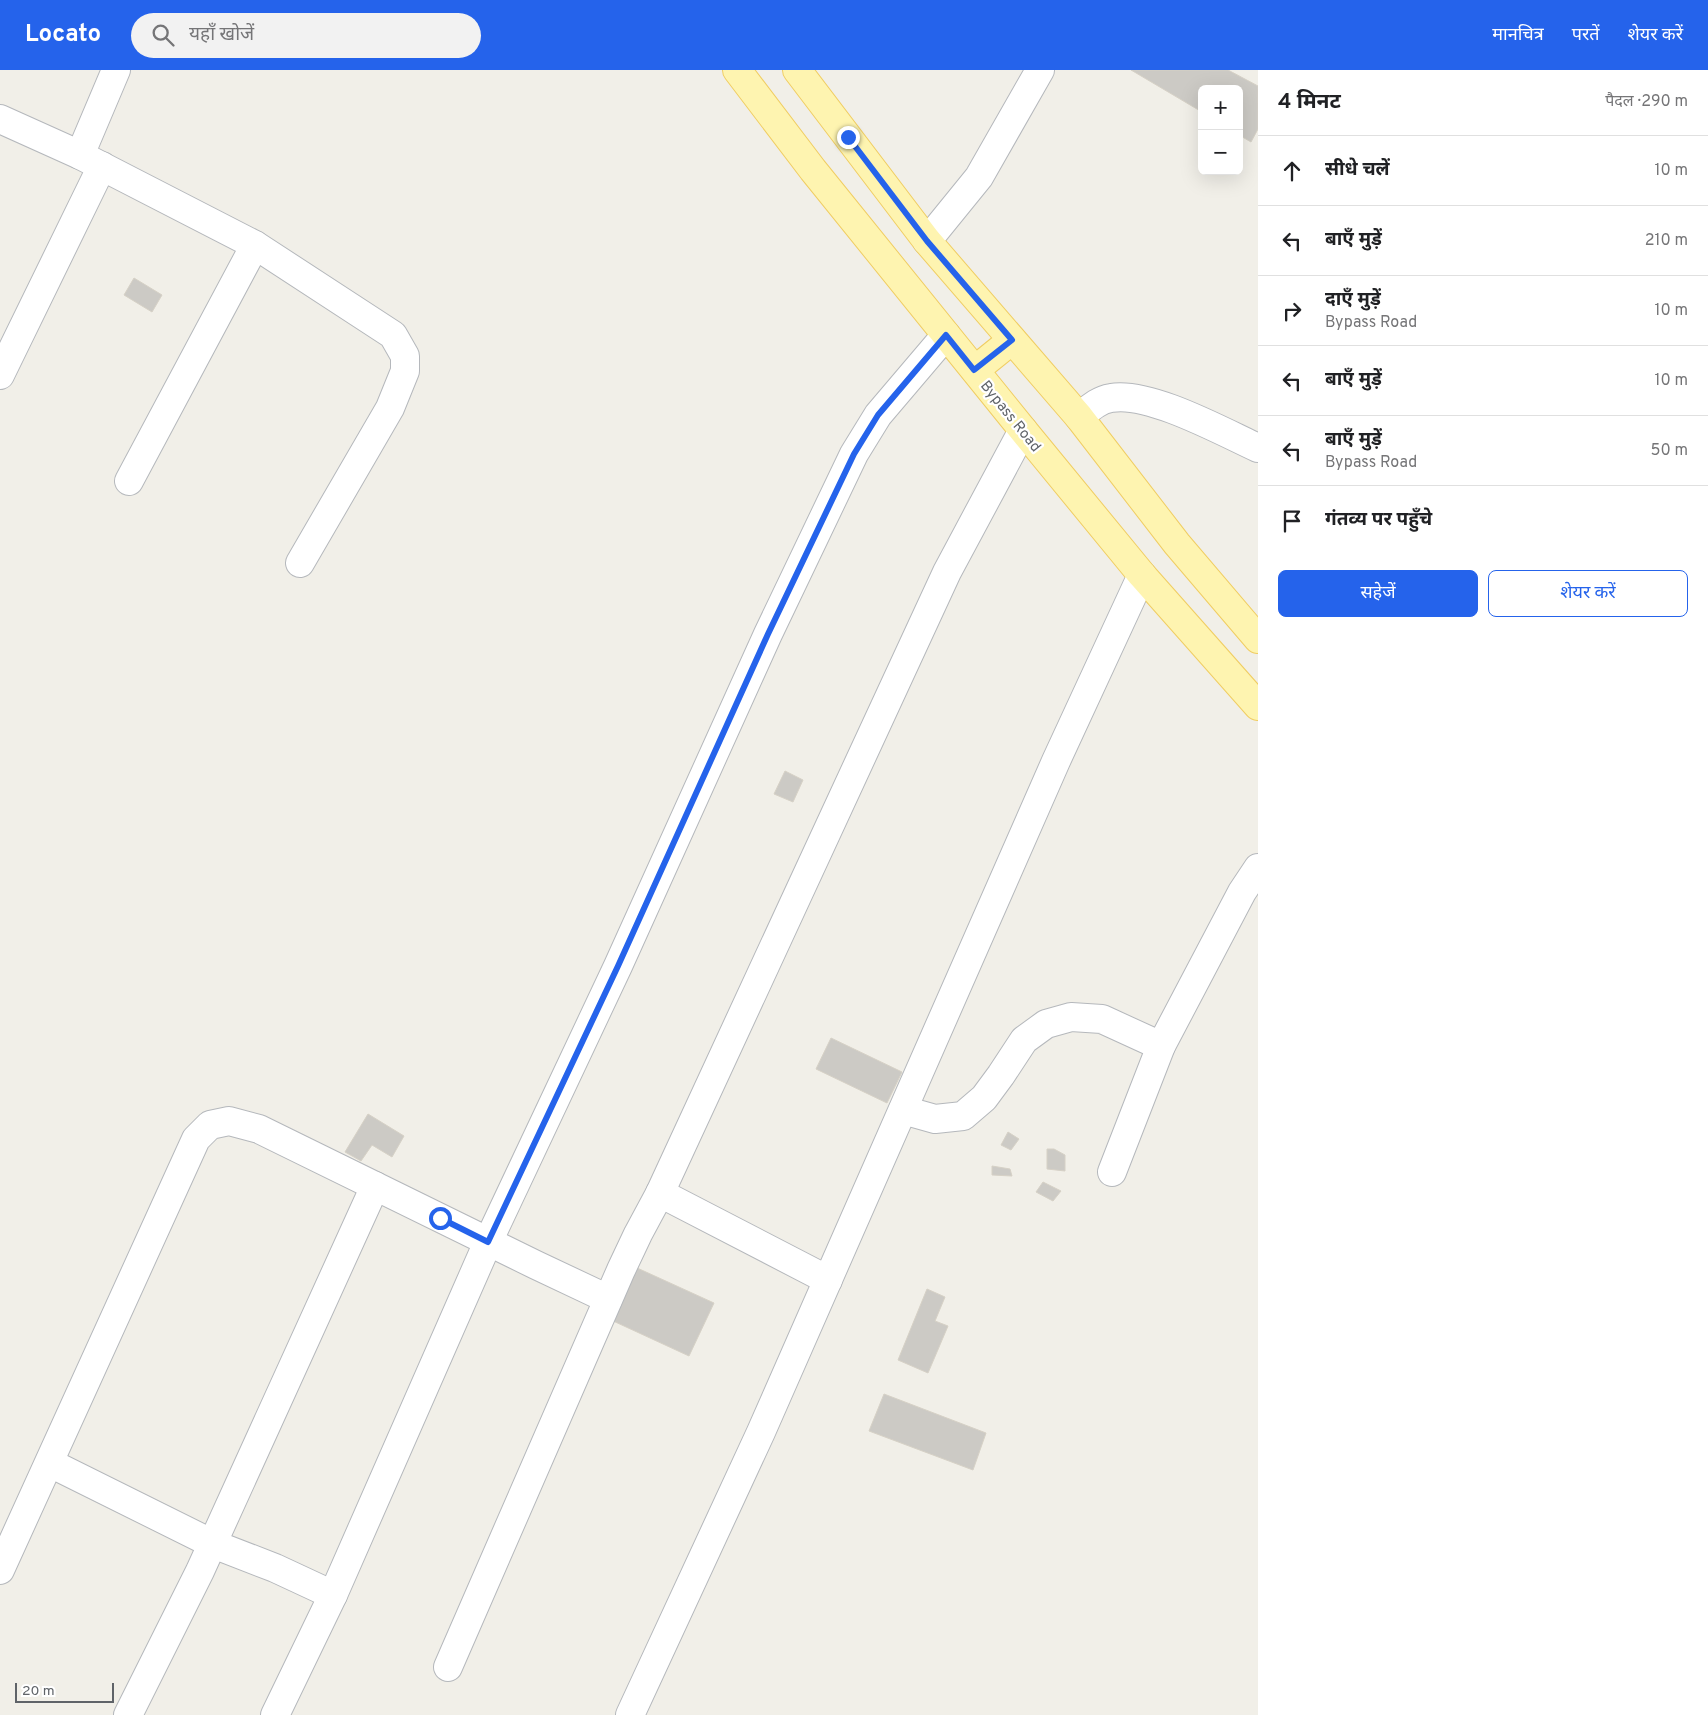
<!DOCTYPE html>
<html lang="hi">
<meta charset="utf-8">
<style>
body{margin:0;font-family:Overpass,"Noto Sans Devanagari",sans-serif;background:#f2f2f2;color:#202124}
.controls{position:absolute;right:15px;top:15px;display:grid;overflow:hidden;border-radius:8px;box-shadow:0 5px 20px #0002}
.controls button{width:45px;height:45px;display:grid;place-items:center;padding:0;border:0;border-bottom:1px solid #e0e0e0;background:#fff;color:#202124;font:25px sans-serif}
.scale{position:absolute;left:15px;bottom:12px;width:99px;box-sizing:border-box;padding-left:5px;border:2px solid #5f6368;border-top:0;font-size:14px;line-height:18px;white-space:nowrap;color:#5f6368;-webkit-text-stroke:4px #fff;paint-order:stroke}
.stop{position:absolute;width:15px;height:15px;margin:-11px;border:4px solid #2563eb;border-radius:50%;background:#fff}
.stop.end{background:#2563eb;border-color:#fff;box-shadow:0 1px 5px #0008}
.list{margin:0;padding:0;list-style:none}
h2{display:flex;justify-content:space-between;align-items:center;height:65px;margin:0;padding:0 20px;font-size:21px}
h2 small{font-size:16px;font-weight:400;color:#757577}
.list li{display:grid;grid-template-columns:32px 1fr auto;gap:15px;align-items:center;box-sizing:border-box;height:70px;padding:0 20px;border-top:1px solid #e0e0e0}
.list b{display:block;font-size:19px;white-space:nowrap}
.list p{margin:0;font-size:16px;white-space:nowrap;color:#757577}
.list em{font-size:16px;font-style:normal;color:#757577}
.actions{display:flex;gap:10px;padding:15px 20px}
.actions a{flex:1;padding:11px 0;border:1px solid #2563eb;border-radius:8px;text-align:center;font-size:18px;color:#2563eb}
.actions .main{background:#2563eb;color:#fff}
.icon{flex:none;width:28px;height:28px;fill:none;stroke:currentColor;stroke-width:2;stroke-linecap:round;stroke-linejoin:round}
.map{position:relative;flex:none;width:1258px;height:1645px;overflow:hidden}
header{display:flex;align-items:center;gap:30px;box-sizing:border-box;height:70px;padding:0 25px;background:#2563eb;color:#fff}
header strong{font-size:24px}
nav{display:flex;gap:28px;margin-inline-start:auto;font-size:18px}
.search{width:350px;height:45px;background:#f2f2f2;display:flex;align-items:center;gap:12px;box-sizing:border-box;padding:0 18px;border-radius:28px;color:#757577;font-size:19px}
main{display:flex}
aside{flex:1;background:#fff}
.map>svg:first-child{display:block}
</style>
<header>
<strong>Locato</strong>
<div class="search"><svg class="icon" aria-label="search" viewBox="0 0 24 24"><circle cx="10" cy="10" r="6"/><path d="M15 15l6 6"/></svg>यहाँ खोजें</div>
<nav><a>मानचित्र</a><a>परतें</a><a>शेयर करें</a></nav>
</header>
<main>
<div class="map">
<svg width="1258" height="1645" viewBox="0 0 1258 1645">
<rect width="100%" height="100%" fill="#f1efe8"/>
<g fill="#cccac5" stroke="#d6d1c6">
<polygon points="1131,0 1228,0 1258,16 1258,59 1251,72 1239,65 1239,19 1202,19 1202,42"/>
<polygon points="134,208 162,225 152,242 124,225"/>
<polygon points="785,701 803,710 793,732 774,724"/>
<polygon points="831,968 902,1002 887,1033 816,999"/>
<polygon points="368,1044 404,1066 392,1087 372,1075 361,1091 345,1082"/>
<polygon points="1008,1062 1019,1069 1011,1080 1001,1075"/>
<polygon points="1047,1079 1054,1079 1065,1085 1065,1101 1047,1099"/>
<polygon points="992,1096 1010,1099 1012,1106 992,1105"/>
<polygon points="1043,1112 1061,1121 1053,1131 1036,1122"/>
<polygon points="635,1197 714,1233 689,1286 611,1250"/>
<polygon points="927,1219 945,1227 935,1251 948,1256 928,1303 898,1290"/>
<polygon points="884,1324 986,1363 973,1400 869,1361"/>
</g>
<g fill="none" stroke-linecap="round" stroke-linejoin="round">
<g stroke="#b5b8bc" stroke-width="30">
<g id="minor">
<polyline points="0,49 80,85 255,175 393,265 405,286 405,301 390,338 300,493"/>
<polyline points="80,85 116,0"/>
<polyline points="927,171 979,107 1040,0"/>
<polyline points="0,305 102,96"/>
<path d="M1079 347C1089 339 1098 330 1111 328 1149 321 1223 362 1258 378"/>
<polyline points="129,411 255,175"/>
<polyline points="903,1040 935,1049 963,1046 984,1028 1001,1005 1024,970 1046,954 1071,947 1102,949 1161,976"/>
<polyline points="1112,1102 1161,976 1242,822 1258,798"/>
<polyline points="660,1123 828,1210"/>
<polyline points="50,1393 213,1474 275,1498 333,1525"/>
<polyline points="0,1500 196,1069 210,1055 229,1051 259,1059 536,1195 608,1229"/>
<polyline points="448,1597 621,1200 638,1164 660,1123 947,502 1023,360"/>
<polyline points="128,1645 200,1501 375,1116"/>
<polyline points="275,1645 333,1525 488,1172 618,896 768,564 854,384 878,345 946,265"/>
<polyline points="630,1645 761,1362 1056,691 1142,505"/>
</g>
</g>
<g stroke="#f0cd62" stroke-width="30">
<g id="major">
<polyline points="737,0 813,100 1023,360 1142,505 1258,636"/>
<polyline points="797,0 927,171 1079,347 1177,474 1258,569"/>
<polyline points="975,300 1012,270"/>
</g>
</g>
<use href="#minor" stroke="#fff" stroke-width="28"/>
<use href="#major" stroke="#fef4b0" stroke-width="28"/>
</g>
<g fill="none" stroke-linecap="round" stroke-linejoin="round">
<polyline stroke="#2563eb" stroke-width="6" points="440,1148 488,1172 618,896 768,564 854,384 878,345 946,265 974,300 1012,270 927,171 848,67"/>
</g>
<g text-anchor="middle" stroke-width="4.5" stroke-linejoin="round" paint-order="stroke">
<g font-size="15" fill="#5f6368" stroke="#fff">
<text transform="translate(1011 346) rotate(51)" y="5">Bypass Road</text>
</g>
</g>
</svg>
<div class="controls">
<button>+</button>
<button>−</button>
</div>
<div class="scale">20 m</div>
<div class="stop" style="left:440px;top:1148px"></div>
<div class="stop end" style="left:848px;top:67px"></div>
</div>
<aside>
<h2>4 मिनट<small>पैदल · 290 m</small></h2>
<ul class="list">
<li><svg class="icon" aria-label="ahead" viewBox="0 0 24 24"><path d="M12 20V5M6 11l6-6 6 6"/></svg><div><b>सीधे चलें</b></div><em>10 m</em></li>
<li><svg class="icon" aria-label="left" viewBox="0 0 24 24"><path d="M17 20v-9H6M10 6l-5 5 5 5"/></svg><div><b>बाएँ मुड़ें</b></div><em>210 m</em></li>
<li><svg class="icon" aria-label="right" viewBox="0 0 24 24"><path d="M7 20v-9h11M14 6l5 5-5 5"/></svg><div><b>दाएँ मुड़ें</b><p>Bypass Road</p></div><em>10 m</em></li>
<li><svg class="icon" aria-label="left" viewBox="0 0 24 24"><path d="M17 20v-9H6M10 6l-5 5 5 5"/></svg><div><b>बाएँ मुड़ें</b></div><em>10 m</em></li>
<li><svg class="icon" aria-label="left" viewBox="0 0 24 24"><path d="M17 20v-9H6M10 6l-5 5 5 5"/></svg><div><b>बाएँ मुड़ें</b><p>Bypass Road</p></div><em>50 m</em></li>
<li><svg class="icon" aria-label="arrive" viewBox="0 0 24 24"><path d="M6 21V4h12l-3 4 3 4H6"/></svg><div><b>गंतव्य पर पहुँचे</b></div></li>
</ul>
<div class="actions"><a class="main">सहेजें</a><a>शेयर करें</a></div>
</aside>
</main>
